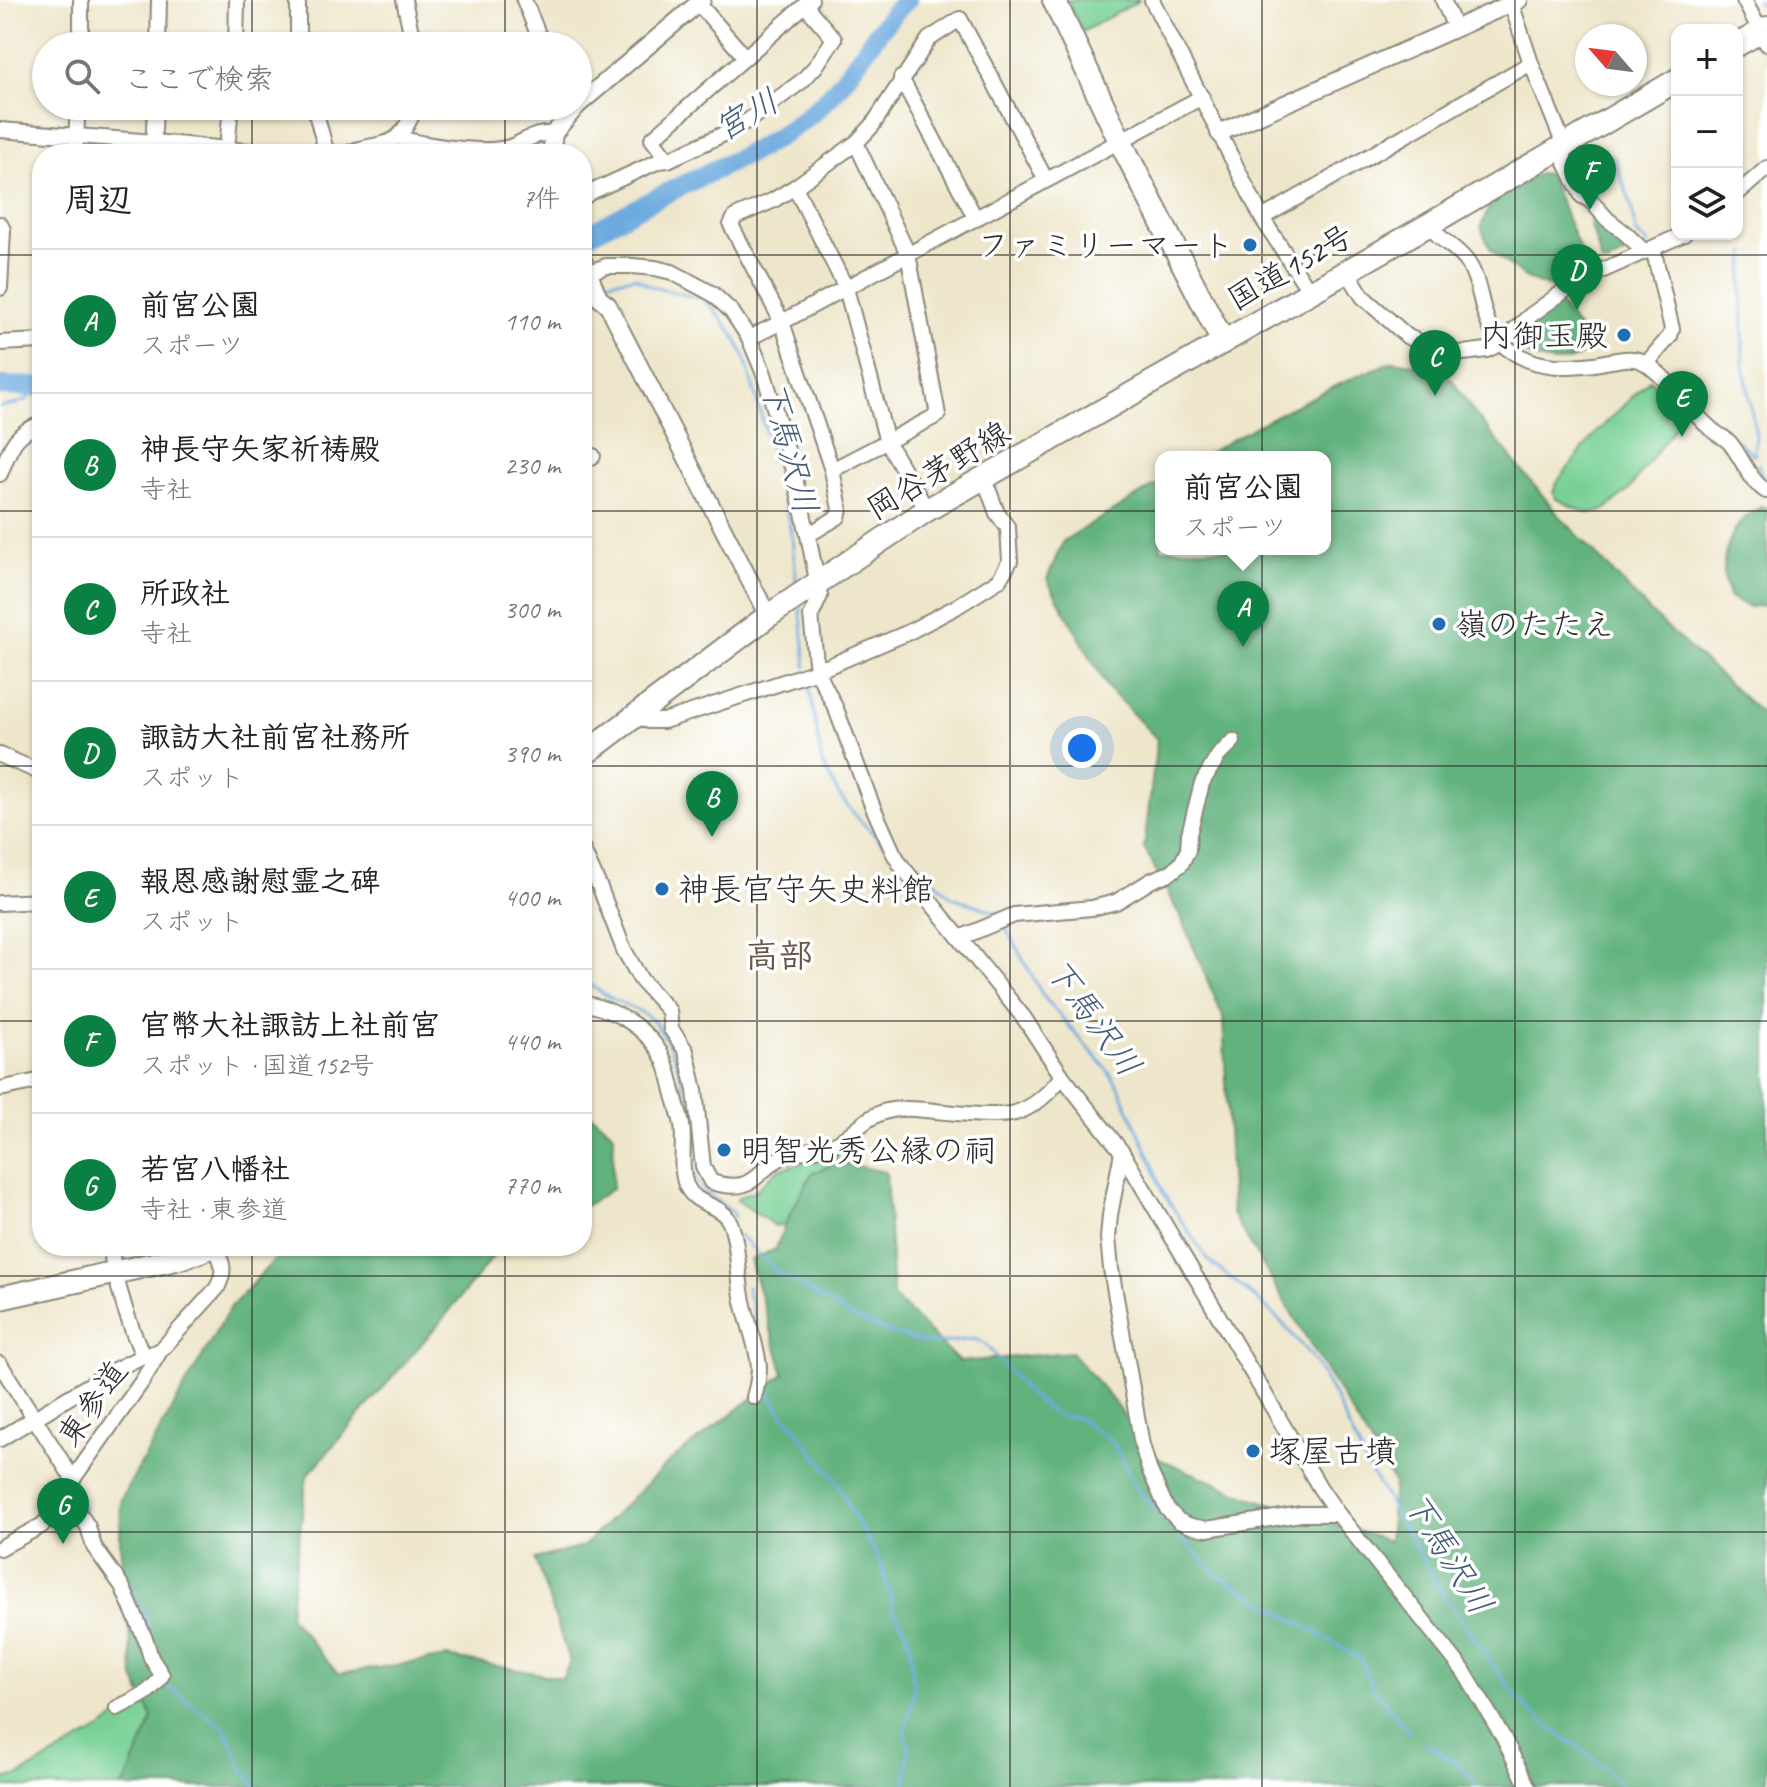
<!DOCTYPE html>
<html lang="ja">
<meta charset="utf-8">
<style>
body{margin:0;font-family:Caveat,"Klee One",sans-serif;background:#f2f2f2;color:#222}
.controls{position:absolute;right:24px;top:24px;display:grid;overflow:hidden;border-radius:16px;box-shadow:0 2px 6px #0004}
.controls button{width:72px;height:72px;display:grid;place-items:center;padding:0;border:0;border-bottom:2px solid #e0e0e0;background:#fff;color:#222;font:40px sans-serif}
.compass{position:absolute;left:1575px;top:24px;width:72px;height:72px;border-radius:50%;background:#fff;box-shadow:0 2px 6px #0004;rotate:298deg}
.you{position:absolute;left:1082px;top:748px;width:28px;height:28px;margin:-20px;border:6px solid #fff;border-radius:50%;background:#1a73e8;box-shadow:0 0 0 12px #1a73e833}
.badge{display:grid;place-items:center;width:52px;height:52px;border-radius:50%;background:#0b8043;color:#fff;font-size:26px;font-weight:700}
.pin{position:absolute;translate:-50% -66px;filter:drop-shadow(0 2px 4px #0008)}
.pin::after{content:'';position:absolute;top:42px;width:28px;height:24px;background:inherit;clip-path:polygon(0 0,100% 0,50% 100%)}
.popup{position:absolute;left:1155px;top:451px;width:176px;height:104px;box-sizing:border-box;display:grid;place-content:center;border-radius:16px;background:#fff;filter:drop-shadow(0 2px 6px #0005);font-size:26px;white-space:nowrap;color:#767676}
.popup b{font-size:30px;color:#222}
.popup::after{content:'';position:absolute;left:50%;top:100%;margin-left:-16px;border:16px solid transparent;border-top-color:#fff}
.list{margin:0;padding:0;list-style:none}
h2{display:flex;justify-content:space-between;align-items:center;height:104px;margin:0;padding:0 32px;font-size:34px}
h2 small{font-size:26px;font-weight:400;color:#767676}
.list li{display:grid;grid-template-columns:52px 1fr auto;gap:24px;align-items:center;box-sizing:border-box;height:144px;padding:0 32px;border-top:2px solid #e0e0e0}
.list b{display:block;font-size:30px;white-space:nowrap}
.list p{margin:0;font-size:26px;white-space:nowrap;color:#767676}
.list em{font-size:26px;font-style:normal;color:#767676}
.icon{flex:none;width:44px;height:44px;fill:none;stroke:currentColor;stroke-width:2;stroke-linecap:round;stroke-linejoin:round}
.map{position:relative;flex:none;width:1767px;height:1787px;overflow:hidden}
.search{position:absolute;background:#fff;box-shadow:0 2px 6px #0004;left:32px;top:32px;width:560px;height:88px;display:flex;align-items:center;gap:20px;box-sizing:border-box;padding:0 28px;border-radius:44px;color:#767676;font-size:30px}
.panel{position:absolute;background:#fff;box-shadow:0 2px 6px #0004;left:32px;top:144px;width:560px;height:1112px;border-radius:32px}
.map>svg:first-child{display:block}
</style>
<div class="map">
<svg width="1767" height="1787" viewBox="0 0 1767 1787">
<rect width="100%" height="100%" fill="#fff"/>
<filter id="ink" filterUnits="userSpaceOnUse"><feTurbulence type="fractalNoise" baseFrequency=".0125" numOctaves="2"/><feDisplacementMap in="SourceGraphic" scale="16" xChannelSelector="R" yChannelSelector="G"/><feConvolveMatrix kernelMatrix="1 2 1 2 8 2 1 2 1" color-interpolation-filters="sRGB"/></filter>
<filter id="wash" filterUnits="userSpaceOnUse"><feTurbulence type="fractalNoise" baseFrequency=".006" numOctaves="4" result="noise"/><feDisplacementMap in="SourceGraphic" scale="32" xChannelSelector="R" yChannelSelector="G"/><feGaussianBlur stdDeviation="1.8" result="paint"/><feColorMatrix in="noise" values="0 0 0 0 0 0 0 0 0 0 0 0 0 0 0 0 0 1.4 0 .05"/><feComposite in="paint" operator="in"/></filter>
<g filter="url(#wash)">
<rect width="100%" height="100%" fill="#eee6ca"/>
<g fill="#78d095" stroke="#527e60" stroke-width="2">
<polygon points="1067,0 1140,0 1082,32"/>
<polygon points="1650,379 1683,415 1628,491 1603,511 1587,513 1556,499 1553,493 1557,482 1595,434"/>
<polygon points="836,1151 839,1162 812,1173 785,1224 775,1226 737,1200 739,1197 755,1191 777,1170 825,1156"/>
<polygon points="145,1700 153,1718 125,1784 120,1787 0,1787 0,1779 16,1777 106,1726 127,1708"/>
</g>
<g fill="#62b27e" stroke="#466e54" stroke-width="2">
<path d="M1540 173 1549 174 1587 268C1562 298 1536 287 1510 266 1504 261 1496 255 1491 249 1486 243 1484 233 1481 226L1492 200Z"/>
<polygon points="1597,214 1636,249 1607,264 1602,263 1590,222 1591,218"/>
<path d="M1556 302 1560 305 1584 336 1587 347C1577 365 1553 364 1535 358 1525 355 1515 347 1507 341Z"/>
<path d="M1393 361 1438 368 1453 381 1474 413 1557 513 1651 613 1767 719V1787H120L125 1784 153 1718 134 1678 120 1545 121 1499 229 1309 287 1246H515L495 1254 441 1321 307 1476 289 1616 338 1674 448 1657 562 1678 570 1662 535 1559 582 1547 669 1462 784 1374 750 1260 776 1249 785 1224 812 1173 839 1162 886 1172 893 1296 959 1362 1071 1352 1101 1386 1157 1458 1246 1496 1389 1541 1394 1483 1232 1214 1223 1017 1182 920 1144 848 1157 739 1107 687 1047 579 1063 541 1161 482V549H1325V457H1202C1263 420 1327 388 1393 361Z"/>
<path d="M1761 507 1767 508V605L1748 607 1730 598C1716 565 1727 524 1761 507Z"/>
<polygon points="582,1107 614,1134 612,1189 582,1208"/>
</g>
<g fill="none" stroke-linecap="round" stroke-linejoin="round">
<g stroke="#6daadf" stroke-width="3">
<polyline points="1758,0 1761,7"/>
<polyline points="1574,153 1589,145 1614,158 1631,204 1636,233 1648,244"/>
<polyline points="1746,252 1742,277 1743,362 1756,436 1754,452 1752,454"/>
<polyline points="597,283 635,277 652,287 703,299 716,312 733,334 744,355 779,478 792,537 797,588"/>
<polyline points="0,407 17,404 28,399 31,388"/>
<polyline points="1736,440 1755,455"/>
<polyline points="1758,464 1762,477"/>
<polyline points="800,603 806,667"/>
<polyline points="808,679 822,763 839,795 856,816 884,845"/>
<polyline points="899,848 952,897 998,913 1000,917"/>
<polyline points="1003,923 1043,996 1105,1067 1119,1087 1151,1160 1162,1191 1190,1234 1210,1262 1256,1298 1282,1323 1311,1356 1333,1394 1368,1467 1445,1597 1493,1666 1519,1700 1545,1724 1593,1758 1615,1778 1621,1787"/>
<path d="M582 979C592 986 602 994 613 999 627 1006 644 1011 655 1023 677 1049 687 1093 690 1126 692 1145 688 1169 700 1186 709 1197 722 1203 733 1213L734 1217"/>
<polyline points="739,1235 776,1271 854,1318 891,1333 922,1342 939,1343 975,1339 985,1344 1026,1391 1048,1410 1064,1417 1077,1417 1113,1442 1136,1489 1217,1575 1361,1659 1373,1689 1410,1732"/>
<polyline points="747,1287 757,1326"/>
<polyline points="765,1377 765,1387 781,1412 793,1425 840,1486 849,1507 882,1566 895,1614 906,1629 911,1653 914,1695 905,1730 909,1752 905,1787"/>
<polyline points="77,1494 84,1508"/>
<polyline points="97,1532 102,1543 134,1590 149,1626 147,1630"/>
<polyline points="162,1683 225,1728 242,1767 256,1787"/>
<path d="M1425 1743C1442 1755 1471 1766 1476 1787"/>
</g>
<g stroke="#6daadf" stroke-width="20">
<path d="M582 238C616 219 650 201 685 184 729 163 775 144 813 112 851 81 871 32 907 0"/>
<polyline points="0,386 42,387"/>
</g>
</g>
</g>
<g filter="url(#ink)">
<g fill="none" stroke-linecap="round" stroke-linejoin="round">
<g stroke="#8c887a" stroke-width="18">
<g id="minor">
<polyline points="298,0 298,46"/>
<polyline points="404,0 414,46"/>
<polyline points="524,0 543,46"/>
<polyline points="1152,0 1262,218 1531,63"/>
<polyline points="1443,0 1455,28"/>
<polyline points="1510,0 1531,63 1560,135 1565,161 1582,196 1591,201 1607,219 1625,233 1645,252"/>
<polyline points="1744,0 1767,44"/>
<polyline points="698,3 745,57"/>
<polyline points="81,46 81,0"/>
<polyline points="158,46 159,0"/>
<polyline points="236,46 237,0"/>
<polyline points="901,78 976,219"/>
<polyline points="314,106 327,154"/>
<polyline points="0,130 154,142 279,154"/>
<path d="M399 138C423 145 482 154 506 148 516 146 525 139 535 136 541 134 548 134 554 133"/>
<polyline points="227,149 231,106"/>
<polyline points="75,154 78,106"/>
<polyline points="153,154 155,106"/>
<path d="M345 154C385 137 395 157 416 106"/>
<polyline points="668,160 652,139 805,5"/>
<polyline points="795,187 846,288 887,442 927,510"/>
<polyline points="1737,194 1767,168"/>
<polyline points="582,199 589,193 659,161 668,160 726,133 749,120 802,81 815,67 834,39 805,5 811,0"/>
<polyline points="1262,218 1310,292"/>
<polyline points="0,224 3,230 0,288"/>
<path d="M1430 224C1438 241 1458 247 1468 263 1479 279 1480 302 1487 320 1494 339 1501 345 1518 355 1543 369 1567 367 1594 364 1611 362 1633 353 1647 364 1672 382 1688 409 1711 429 1717 435 1725 437 1730 443 1743 459 1749 480 1766 491"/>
<polyline points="1347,271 1363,297 1408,337 1446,352 1463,353 1487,350 1499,344 1531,315 1567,289 1599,272 1684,234"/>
<polyline points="588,273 606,266 632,266 655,268 672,272 713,294 732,312 749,338 764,374 793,470 808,535 820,596 811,616 817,671 836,709 872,805 893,852 900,864 1024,1018 1062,1076 1122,1152 1320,1488 1338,1514 1463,1670 1503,1737 1528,1787"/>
<polyline points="749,338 782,322 1202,97"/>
<polyline points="0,343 42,341"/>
<polyline points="1647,363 1670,336 1672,329 1653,248"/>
<polyline points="582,462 593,456"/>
<polyline points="832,470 938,415 908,254 856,143"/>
<path d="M0 474C10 449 14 432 42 424"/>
<polyline points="808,535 838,517 840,509 832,470 791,349 782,322 731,225 735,217 772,201 795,187 856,143 872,126 929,39 960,19 1046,180"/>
<polyline points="636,715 648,721 664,721 817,671 907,633 956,607 999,580 1010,561 1008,528 997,513 984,478"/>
<polyline points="0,755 42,773"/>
<path d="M582 848 600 888 624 950 641 980 669 1011 671 1029 686 1051 695 1090 703 1167 711 1182C759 1196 753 1168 787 1155 804 1149 824 1151 840 1141 859 1129 868 1114 892 1110 906 1107 921 1110 935 1111 954 1113 997 1118 1015 1113 1035 1107 1051 1091 1062 1076"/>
<polyline points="0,903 42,901"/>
<polyline points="960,938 1014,915 1092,908 1116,902 1152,880 1170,873 1181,864 1188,850 1189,834 1202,783 1218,756 1233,741"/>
<path d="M582 1003C615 1009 649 1028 664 1060 669 1071 671 1084 674 1095 677 1105 680 1115 682 1125 685 1144 679 1166 686 1185 695 1206 718 1203 728 1219 738 1234 738 1277 742 1296 746 1320 757 1343 759 1367 759 1377 757 1387 754 1397"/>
<polyline points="0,1089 42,1080"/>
<polyline points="1122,1152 1110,1215 1108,1238 1111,1269 1142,1445 1149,1469 1167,1509 1179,1521 1191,1526 1207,1529 1301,1514 1338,1514"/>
<path d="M110 1246C116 1284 127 1320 143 1356"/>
<polyline points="0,1364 73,1479"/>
<polyline points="0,1439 114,1370 143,1356 160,1351"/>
<path d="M67 1493 88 1527 94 1547 122 1586 146 1641 151 1658 162 1675C150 1695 136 1698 117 1708"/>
<path d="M0 1548 41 1526 60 1509 73 1479 143 1380 160 1351 217 1288C226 1270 223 1264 215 1246"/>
</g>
</g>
<g stroke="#8c887a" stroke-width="20">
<g id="tertiary">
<polyline points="578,105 702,0"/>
<polyline points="1219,133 1519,0"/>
<polyline points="551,154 554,133 577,106"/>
<polyline points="582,258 599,298 608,305 768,616"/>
</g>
</g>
<g stroke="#8c887a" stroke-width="26">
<g id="primary">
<polyline points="582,756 768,616 927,510 1223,342"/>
<polyline points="0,1298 176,1259 215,1246"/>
</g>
</g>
<g stroke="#8c887a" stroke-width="26">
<g id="trunk">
<polyline points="1054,0 1120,141 1223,342 1430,224 1677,80"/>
<polyline points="1737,45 1767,28"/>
</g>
</g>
<use href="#minor" stroke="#fff" stroke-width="14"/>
<use href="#tertiary" stroke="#fff" stroke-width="16"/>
<use href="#primary" stroke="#fff" stroke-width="22"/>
<use href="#trunk" stroke="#fff" stroke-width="22"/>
</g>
</g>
<path fill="none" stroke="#2b2b2b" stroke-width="2" stroke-opacity="0.55" d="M252 0V46M505 0V46M757 0V1787M1010 0V1787M1262 0V1787M1515 0V1787M252 106V154M505 106V154M0 255H42M582 255H1767M0 511H42M582 511H1767M0 766H42M582 766H1767M0 1021H42M582 1021H1767M252 1246V1787M505 1246V1787M0 1276H1767M0 1532H1767"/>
<g fill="#1f6fb2" stroke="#fff" stroke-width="3">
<circle cx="1250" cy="245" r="8"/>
<circle cx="1624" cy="335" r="8"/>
<circle cx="1439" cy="624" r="8"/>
<circle cx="662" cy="889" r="8"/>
<circle cx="724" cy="1150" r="8"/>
<circle cx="1253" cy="1451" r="8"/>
</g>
<g text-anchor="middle" stroke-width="7" stroke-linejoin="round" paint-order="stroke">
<g font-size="32" fill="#2b2b2b" stroke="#fff" text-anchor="start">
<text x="1234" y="256" text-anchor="end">ファミリーマート</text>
<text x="1608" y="346" text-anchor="end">内御玉殿</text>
<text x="1455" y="635">嶺のたたえ</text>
<text x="678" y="900">神長官守矢史料館</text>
<text x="740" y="1161">明智光秀公縁の祠</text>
<text x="1269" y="1462">塚屋古墳</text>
</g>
<g font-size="32" fill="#2b2b2b" stroke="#fff">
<text transform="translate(1290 267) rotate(-30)" y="11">国道152号</text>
<text transform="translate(938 470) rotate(-31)" y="11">岡谷茅野線</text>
<text transform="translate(92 1403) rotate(-55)" y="11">東参道</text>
</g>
<g font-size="34" font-style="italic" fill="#455e73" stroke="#fff">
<text transform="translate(746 114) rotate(-30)" y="12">宮川</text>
<text transform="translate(790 447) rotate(75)" y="12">下馬沢川</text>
<text transform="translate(1094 1017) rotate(54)" y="12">下馬沢川</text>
<text transform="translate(1449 1553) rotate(58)" y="12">下馬沢川</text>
</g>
<g font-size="34" font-weight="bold" fill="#66564b" stroke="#fff">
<text x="779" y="967">高部</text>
</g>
</g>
</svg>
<div class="controls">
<button>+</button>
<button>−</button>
<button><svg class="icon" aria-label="layers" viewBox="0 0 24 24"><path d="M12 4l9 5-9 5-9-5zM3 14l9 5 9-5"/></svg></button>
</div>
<svg class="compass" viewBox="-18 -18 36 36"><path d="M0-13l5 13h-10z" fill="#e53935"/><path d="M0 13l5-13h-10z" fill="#767676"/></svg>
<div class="you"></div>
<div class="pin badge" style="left:1243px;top:647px">A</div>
<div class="popup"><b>前宮公園</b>スポーツ</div>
<div class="pin badge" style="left:712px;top:837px">B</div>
<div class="pin badge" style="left:1435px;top:396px">C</div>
<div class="pin badge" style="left:1577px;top:310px">D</div>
<div class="pin badge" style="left:1682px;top:437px">E</div>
<div class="pin badge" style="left:1590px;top:210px">F</div>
<div class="pin badge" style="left:63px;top:1544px">G</div>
<div class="search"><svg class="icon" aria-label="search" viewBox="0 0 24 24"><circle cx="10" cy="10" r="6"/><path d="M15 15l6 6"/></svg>ここで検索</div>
<section class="panel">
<h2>周辺<small>7件</small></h2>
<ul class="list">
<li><span class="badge">A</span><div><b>前宮公園</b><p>スポーツ</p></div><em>110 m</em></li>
<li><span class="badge">B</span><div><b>神長守矢家祈祷殿</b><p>寺社</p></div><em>230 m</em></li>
<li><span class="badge">C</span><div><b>所政社</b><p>寺社</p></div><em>300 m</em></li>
<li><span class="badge">D</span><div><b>諏訪大社前宮社務所</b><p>スポット</p></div><em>390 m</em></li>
<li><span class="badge">E</span><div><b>報恩感謝慰霊之碑</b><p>スポット</p></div><em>400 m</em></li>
<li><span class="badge">F</span><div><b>官幣大社諏訪上社前宮</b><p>スポット · 国道152号</p></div><em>440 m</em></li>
<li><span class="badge">G</span><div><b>若宮八幡社</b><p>寺社 · 東参道</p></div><em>770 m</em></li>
</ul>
</section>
</div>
